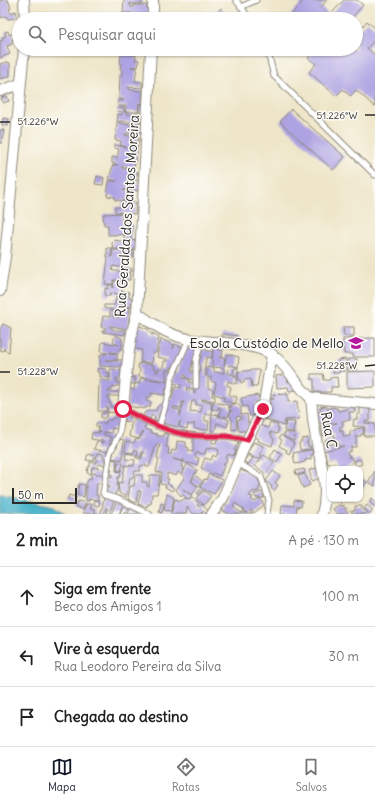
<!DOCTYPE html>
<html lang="pt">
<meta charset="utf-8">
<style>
body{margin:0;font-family:Delius,sans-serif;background:#f2f2f2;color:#222}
.controls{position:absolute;right:12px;bottom:12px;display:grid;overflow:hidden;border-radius:8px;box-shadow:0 1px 3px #0004}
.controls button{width:36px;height:36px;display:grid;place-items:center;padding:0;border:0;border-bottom:1px solid #e0e0e0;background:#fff;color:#222;font:20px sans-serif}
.scale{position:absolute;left:12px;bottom:10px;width:65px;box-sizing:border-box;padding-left:4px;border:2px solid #2b2b2b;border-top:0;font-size:11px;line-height:14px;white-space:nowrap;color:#2b2b2b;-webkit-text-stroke:3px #fdfcf7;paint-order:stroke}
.stop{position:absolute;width:12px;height:12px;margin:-9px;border:3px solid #e11d48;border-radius:50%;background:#fff}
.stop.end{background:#e11d48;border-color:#fff;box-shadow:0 1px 4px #0008}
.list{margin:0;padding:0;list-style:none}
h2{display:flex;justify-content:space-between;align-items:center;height:52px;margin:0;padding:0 16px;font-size:17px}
h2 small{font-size:13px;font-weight:400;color:#767676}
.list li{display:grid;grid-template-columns:26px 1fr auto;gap:12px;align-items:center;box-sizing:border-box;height:60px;padding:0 16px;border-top:1px solid #e0e0e0}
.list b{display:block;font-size:15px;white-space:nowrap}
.list p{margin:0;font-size:13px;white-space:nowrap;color:#767676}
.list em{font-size:13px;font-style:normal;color:#767676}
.icon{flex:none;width:22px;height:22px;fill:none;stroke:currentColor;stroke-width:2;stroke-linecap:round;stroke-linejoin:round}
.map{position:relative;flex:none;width:375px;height:514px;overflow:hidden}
.search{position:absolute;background:#fff;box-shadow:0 1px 3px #0004;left:12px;right:12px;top:12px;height:44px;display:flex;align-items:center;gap:10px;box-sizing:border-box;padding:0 14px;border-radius:22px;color:#767676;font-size:15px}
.sheet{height:232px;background:#fff}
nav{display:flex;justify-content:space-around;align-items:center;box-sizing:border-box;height:56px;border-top:1px solid #e0e0e0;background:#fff;font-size:11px;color:#767676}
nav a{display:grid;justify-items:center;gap:2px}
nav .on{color:#111827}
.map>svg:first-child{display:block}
</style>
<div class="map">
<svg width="375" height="514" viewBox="0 0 375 514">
<rect width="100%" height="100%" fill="#fdfcf7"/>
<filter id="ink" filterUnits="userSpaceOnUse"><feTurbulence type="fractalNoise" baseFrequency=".025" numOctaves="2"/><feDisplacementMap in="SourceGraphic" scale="8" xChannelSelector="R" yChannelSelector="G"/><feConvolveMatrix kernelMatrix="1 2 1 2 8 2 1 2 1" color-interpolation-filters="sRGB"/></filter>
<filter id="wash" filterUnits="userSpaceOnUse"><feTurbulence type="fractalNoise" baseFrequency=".012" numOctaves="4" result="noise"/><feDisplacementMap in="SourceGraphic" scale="16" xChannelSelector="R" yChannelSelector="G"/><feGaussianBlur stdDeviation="0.9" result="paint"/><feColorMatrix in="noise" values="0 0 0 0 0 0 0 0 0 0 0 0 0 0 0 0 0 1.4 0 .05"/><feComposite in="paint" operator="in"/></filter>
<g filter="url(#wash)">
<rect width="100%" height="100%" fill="#efe6c9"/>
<polygon fill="#4bb3ca" stroke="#3b6f7a" points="0,495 55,506 66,514 0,514"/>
<g id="blocks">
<g fill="#ada2e2" fill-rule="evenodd">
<polygon points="3,0 8,0 11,8 9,9 11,13 16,11 17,16 16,18 8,19 6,16 0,18 0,1"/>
<polygon points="124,0 142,0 142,4 131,4 130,3 130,5 131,7 134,7 134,5 147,5 147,8 148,8 148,14 141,14 141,17 149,19 134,19 135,17 132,15 132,13 123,13"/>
<polygon points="304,0 327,0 321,7 330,15 344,0 357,0 363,5 351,19 287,19"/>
<polygon points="221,8 226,14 222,17 218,11"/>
<polygon points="367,21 375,28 375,40 367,48 375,55 375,107 356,90 350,96 343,89 336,96 309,72 316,64 308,58 314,52 311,49 356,49 356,34"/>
<polygon points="8,31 9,35 14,33 12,44 7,46 10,54 0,58 0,41 3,40 2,37 6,36 5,32"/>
<polygon points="120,49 137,49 137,52 126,51 120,50"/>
<polygon points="121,54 136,55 135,60 139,60 138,67 131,67 137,67 135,81 142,82 142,88 128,87 130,90 143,91 142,101 145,102 145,104 139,103 138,112 125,112 126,106 124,106 124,107 118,105 118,100 123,101 123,99 119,99 120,75 122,75 122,70 120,69 121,64 120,64"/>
<polygon points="6,62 10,63 10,76 0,79 0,64"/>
<polygon points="7,96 9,101 3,103 1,98"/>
<polygon points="139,104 144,104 143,112 139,112"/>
<polygon points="118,108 124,108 124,112 126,112 126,114 140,116 140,123 119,121 119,123 143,127 141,133 136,131 136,135 126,133 125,135 139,138 134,169 122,166 122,168 138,172 136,179 130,178 128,190 123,190 132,191 132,201 115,200 115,197 107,196 109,181 117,181 109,179 113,165 118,165 112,163 112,157 117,158 119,149 114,148 114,145 126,147 120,145 121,141 115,140 118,114 122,115 122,112 117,111"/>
<polygon points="291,109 345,157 333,170 280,122"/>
<polygon points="3,118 9,119 8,126 2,125"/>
<polygon points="0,130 4,130 2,143 0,143"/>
<polygon points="97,176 104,178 103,185 95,184"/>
<polygon points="131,180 139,181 140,191 130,190"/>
<polygon points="122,202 136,202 135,214 115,212 115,207 121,207"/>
<polygon points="122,213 122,224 132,224 132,234 108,235 108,225 104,225 103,214"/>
<polygon points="124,235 131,235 131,240 137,241 136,250 127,250 127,251 133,251 133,258 124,258 124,268 113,266 112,268 113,271 121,271 123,268 132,269 132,272 128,272 128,274 130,274 130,280 113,280 113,284 105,284 108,257 107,257 107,248 113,248 111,257 112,257 112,250 123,250 123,258 124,249 113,249 112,244 113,240 129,242 129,240 124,240"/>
<polygon points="114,281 124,282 121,294 110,293 110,296 105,296 105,288 108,289 108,285 113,285 113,288"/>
<polygon points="123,291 129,292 129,298 132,298 131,307 122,306 130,308 128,329 110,326 110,327 115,330 125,330 125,335 102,332 103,330 105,331 106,328 101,327 103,316 110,317 110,311 114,311 113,317 118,318 119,313 117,311 104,308 104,305 115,305 116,297 123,297"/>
<polygon points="3,324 11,328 9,352 4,350 4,348 3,351 0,350 0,329"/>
<polygon points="137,325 148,329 151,334 153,335 153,333 159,337 156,353 153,353 152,363 140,362 142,350 132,348"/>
<polygon points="343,327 354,327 354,336 344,336"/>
<polygon points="222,334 238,336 238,339 222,337"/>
<polygon points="115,335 122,338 122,349 119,349 118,353 110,352 110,353 117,354 117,360 105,360 118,361 118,360 123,360 123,366 118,367 100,366 100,355 103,354 107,354 108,353 101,352 102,342 119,345 113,343"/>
<polygon points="375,338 375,357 353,357 353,354 344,354 343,339"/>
<polygon points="161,339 174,345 173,349 175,344 183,348 176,368 171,367 171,370 166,370 166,381 139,377 140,369 138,368 139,363 153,365 153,368 156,369 156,372 158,372 158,369 163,369 163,365 164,365 164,361 167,361 167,359 157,357"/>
<path d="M188 347 197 348 190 371 195 372 194 380 186 378V375L184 374 183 378 189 379V382L195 383 193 389 187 387 186 390 194 391V394H195V388H198L200 367 198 366 199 362 203 349 213 352 211 358 207 357 205 363V376H207V367L214 368V372L224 373V368L213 367 212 363 213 348H219V350H223L222 357H219L225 358 224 366 227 354 239 357 238 367 229 365 228 373 233 375 234 369H236V367H238V375H233L238 378 236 384 228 381 227 385 231 387 229 395 237 397 235 404 223 400 225 397 214 394 216 383 211 381V377H208V388L213 390 212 396H215V401L202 399V401L212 402 211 414H205V421H209L208 430 195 429 194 423 192 425 188 424 187 429 179 427 180 421 178 427 162 423 169 398 172 399 175 387 180 388 181 385 172 383 175 372 178 373 180 365ZM192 401H196V405H202L201 412 190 411ZM182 402H184L180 416V410L173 409V407L181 408Z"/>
<polygon points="346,359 346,371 339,371 339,373 333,373 333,369 339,369 338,360"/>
<rect x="348" y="359" width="9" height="11"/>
<polygon points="98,368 106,369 106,372 109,372 109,378 100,377 100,372 97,372"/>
<polygon points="110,369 121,370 120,379 116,378 116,381 118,381 118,386 113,387 112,390 109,390 108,392 120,392 120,396 108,396 108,399 109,399 109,403 111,403 111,407 118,408 118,413 107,412 108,407 107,407 106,411 98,411 99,380 110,381"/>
<polygon points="252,370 260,370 257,387 252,387 251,379 244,380 244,383 241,383 241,380 239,380 238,372"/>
<polygon points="375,371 375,387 347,388 347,372"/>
<polygon points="287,374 288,382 292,381 297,390 289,391 288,387 277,388 276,376"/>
<polygon points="311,374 323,374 324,378 323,380 330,380 330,378 337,377 338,387 331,387 331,392 314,392 314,379 311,379"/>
<rect x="129" y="377" width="6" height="7"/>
<polygon points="141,378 170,382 169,388 166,388 165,395 151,393 151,397 147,397 146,401 151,402 150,407 146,407 145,409 127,406 129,389 134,390 135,383 139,384"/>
<polygon points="288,394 288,402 297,401 299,419 285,420 284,426 263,418 266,410 268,409 270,399 274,399 270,398 270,395"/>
<polygon points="258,395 258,397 261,396 261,400 259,401 259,402 255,403 257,411 255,412 256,415 250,416 247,406 243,407 241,398"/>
<polygon points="164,402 165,402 163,412 160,412 159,413 158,421 154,420 155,417 153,415 152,415 150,419 143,416 145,412 154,410 156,411 157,407"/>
<polygon points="213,402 229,405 229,408 230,411 228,417 224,416 223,417 229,420 227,427 217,423 215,431 211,431 212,414 219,415 218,417 221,417 222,416 219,415 221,408 218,407 218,410 212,409"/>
<polygon points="231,404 237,404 241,407 241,415 247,414 248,423 250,423 246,431 239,431 237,420 241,419 240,416 236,417 237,429 232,430 232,419 231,419 230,415 230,411 232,411 232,410 230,411 229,407 232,407"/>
<polygon points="326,406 327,409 334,407 335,408 337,408 338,411 348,409 348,407 354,407 355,412 349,412 350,420 342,421 343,426 340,427 340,431 342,430 344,437 350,436 350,431 355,431 355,429 363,428 364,434 361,434 361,436 356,436 356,447 351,447 351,451 347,452 349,458 351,457 353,462 351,465 345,469 338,469 334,462 328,464 324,451 344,446 340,447 339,443 326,445 325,440 335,438 334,434 323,436 321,425 337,423 319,424 317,412 321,412 320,407"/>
<polygon points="360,408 370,409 370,421 365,421 365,423 375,424 375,436 364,436 365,427 353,426 354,419 357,419 357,414 360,414"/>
<polygon points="101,413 108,413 107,416 106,416 105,418 101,418"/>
<polygon points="124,414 130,415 130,422 123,421"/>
<polygon points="116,415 119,415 119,429 112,428 111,433 104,432 104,435 111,437 108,452 94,449 97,441 103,443 103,441 91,439 92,433 101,432 98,431 99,427 96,426 96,423 106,423 106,420 112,420 112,418 116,418"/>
<polygon points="134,419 146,424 144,429 151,431 150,433 157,434 157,436 164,436 164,433 168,434 167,444 166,447 169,448 168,454 171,455 172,450 176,451 177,441 186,442 186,447 189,448 188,451 193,452 193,438 212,438 212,443 216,443 218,437 226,436 239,442 234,450 236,451 233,456 228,454 226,459 227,460 223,465 224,466 220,476 201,468 205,458 211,460 213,455 216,457 219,450 214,448 206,449 205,454 196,453 195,457 199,458 197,465 183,462 184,459 183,461 173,459 183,462 181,467 183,467 182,472 183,473 187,464 197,470 191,481 198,487 192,495 183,489 192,496 189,500 183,495 181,496 176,490 184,478 184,476 178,472 176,476 167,473 167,479 169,479 167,483 174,488 172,491 165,487 166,485 160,484 162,473 156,472 159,459 157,458 160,445 156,445 149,467 146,467 146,465 140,466 140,471 135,471 133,477 130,478 126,497 119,493 118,482 122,483 125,465 134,466 135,460 125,459 126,453 136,455 136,458 141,459 144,452 142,452 141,457 137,456 138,450 137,450 135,449 134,453 125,452 126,441 134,443 136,439 139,440 143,432 138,439 129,436 131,427 130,427"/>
<polygon points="286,421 295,422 293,432 284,431"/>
<polygon points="270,422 278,425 277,427 279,428 277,434 270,432 270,433 272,436 272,438 274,439 272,446 258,441 259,439 254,436 260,425 268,428"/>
<polygon points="284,433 295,433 294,441 284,437"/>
<polygon points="281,435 294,443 289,454 286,452 287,450 279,446 282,440 279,438"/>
<polygon points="308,438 308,442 306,443 308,443 308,447 310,446 311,449 300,450 299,444 300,442 302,441 302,439"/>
<polygon points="118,439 124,440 122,460 112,458 115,447 117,447"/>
<polygon points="254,442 264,446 260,454 262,455 259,459 257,458 256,459 247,453"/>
<polygon points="275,449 282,454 277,462 270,457"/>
<polygon points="310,450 312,450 313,454 311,455 311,459 305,460 305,462 295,464 293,453"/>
<polygon points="97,453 103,454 103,458 105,458 105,465 98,464 98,468 92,467 91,474 87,473 88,467 90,467 90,462 96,463"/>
<polygon points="88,454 95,456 94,461 86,460"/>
<polygon points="248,455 253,458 248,465 244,461"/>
<polygon points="264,455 274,462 266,474 255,466"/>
<polygon points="110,459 117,460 116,471 121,472 120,477 118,477 117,486 118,488 115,495 103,493 105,487 109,488 110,486 106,486 106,476 112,477 112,474 110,474 112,470 107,469"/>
<polygon points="360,459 362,464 356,466 354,461"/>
<polygon points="118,462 123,463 121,471 117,470"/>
<polygon points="317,468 320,478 312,481 309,470"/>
<path d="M237 469 254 475 258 479 261 486 259 487V491L252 492 249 496 253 497 251 499 255 502 260 498 264 505 254 513 251 510 249 511 252 513V514H229L222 510 224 505 223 504 224 502 226 503 228 500 227 499ZM235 503 242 508 247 513 243 511 242 513 233 507Z"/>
<polygon points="304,469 305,473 296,475 295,471"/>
<polygon points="273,471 280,476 275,483 278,485 274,491 271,488 272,486 271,486 266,481"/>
<polygon points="375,471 375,486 368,482"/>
<polygon points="92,473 105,475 103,483 97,483 96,495 98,495 98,500 89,499 89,501 86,501 86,484 89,478 91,479"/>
<polygon points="209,474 222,480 214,494 203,489 199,494 197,493 202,488 200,487 203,482 198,486 191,481 196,476 203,482 204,479 206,480"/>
<polygon points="305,474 310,485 303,488 298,476"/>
<polygon points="135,475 142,475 142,482 147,482 147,486 149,487 150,475 160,475 157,494 152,494 151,504 148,504 147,507 138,504 141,491 138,491 136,503 128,499 130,486 134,486"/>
<polygon points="360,478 367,482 362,489 360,489"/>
<polygon points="79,484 85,485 84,497 77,495"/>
<polygon points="204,491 211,496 204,505 196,498"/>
<polygon points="263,492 264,498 256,498 254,494"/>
<polygon points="167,494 174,498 171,511 164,510"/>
<polygon points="69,495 76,497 76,499 74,501 68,499"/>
<polygon points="104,498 114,501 109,514 106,513 108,509 106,508 104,514 101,514"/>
<polygon points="185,498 189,500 192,498 198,502 199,504 197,505 199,507 202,504 208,511 206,514 203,511 201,513 202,514 194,514 187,507 186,514 171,514 175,499 181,501"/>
<polygon points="372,498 375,501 375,507 369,502"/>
<polygon points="117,500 127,505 126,506 129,507 126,514 124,514 124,512 123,514 120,513 123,505 119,514 111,514"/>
<polygon points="294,500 302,501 301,507 297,506 296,514 281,514 282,505 294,506"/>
<circle cx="97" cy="503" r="3"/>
<polygon points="78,501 86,503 83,509 84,509 87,504 90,504 92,505 90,509 95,509 94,512 100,514 83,513 84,510 75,506"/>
<polygon points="161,503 164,504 162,513 159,512"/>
<polygon points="339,505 340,506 342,505 346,509 345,509 348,513 346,514 337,514 333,509"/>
<polygon points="367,505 373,510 370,514 367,512 366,514 352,514 352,511 355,511 355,506 362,506 362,510 366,511 367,511 364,508"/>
<polygon points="131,507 139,511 137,514 128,514"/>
</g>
</g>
</g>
<g filter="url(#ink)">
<use href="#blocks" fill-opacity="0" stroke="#8d887a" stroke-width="1"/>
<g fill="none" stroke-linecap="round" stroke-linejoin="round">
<g stroke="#8d887a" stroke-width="7">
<g id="lane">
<polyline points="236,0 250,19"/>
<polyline points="241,7 256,0"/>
<polyline points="267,49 274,76 375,175"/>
<polyline points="196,386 196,360 202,340"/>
<polyline points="159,427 170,389 171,379 189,339"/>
<polyline points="238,463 261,477 269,500 267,514"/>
<path d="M149 514 118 499 104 495 103 493 110 453 119 434 123 409C144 420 165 432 189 435 209 438 228 433 247 440"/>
</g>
</g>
<g stroke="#8d887a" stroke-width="12">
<g id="street">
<polyline points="24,0 25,19"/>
<polyline points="153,19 153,0"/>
<polyline points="0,91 20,84"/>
<polyline points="0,291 5,257 24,49"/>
<path d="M137 313C155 325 167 335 189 339 213 344 252 341 272 355 289 366 296 386 311 398L375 404"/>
<path d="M311 398C312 414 314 429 317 444 322 469 329 489 322 514"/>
<path d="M123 409C126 377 128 343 137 313L151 49"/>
<polyline points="212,514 223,498 247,440 263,409 272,354"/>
</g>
</g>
<g stroke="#8d887a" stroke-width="1.5" stroke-dasharray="1 3" stroke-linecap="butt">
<polyline points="274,393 292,393"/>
<polyline points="333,500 342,504 350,511 350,514"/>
</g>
<use href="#lane" stroke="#fff" stroke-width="5"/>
<use href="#street" stroke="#fff" stroke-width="10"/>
</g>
</g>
<g fill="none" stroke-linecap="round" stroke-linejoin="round" filter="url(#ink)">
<path stroke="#e11d48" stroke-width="5" d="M123 409C144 419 165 432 189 435 209 438 228 433 247 440L263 409"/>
</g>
<path fill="none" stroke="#2b2b2b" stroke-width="1.5" d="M365 115H375M0 122H10M365 366 375 365M0 372H10"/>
<defs>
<g id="school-bare" transform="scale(1.2)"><path d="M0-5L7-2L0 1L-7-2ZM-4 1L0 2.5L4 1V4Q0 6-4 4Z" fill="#b5179e" stroke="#fdfcf7" stroke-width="2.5" paint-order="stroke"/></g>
</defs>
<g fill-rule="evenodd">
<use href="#school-bare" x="356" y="343"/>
</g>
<g text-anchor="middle" stroke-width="3" stroke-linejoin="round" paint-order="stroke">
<g font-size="14" fill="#2b2b2b" stroke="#fdfcf7">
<text transform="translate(127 216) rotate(-86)" y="5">Rua Geralda dos Santos Moreira</text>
<text transform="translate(329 430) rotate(80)" y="5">Rua C</text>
</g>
<g font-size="14" fill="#2b2b2b" stroke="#fdfcf7" text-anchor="end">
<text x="344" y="348">Escola Custódio de Mello</text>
</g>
</g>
<g font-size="10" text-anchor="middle" fill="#2b2b2b" stroke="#fdfcf7" stroke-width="3" stroke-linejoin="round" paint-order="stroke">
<text x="337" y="119">51.226°W</text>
<text x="38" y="125">51.226°W</text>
<text x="337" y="369">51.228°W</text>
<text x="38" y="375">51.228°W</text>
</g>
</svg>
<div class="controls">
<button><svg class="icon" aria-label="locate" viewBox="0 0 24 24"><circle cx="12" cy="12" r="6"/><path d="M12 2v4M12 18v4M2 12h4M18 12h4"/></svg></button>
</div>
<div class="scale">50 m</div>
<div class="stop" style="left:123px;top:409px"></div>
<div class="stop end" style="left:263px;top:409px"></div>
<div class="search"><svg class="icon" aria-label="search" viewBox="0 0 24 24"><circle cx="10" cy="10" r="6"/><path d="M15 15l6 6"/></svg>Pesquisar aqui</div>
</div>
<section class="sheet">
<h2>2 min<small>A pé · 130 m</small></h2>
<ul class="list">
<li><svg class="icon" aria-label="ahead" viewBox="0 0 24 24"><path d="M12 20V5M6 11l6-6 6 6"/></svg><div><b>Siga em frente</b><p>Beco dos Amigos 1</p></div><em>100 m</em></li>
<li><svg class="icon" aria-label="left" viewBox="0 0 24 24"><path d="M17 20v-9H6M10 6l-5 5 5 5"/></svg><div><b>Vire à esquerda</b><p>Rua Leodoro Pereira da Silva</p></div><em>30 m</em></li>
<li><svg class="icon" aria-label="arrive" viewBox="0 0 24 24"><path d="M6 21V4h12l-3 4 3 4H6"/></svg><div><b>Chegada ao destino</b></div></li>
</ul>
</section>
<nav>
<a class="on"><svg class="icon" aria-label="map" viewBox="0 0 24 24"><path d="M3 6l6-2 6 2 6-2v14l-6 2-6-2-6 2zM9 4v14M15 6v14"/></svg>Mapa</a>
<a><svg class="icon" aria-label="directions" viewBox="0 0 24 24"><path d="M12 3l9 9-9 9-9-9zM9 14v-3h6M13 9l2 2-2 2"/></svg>Rotas</a>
<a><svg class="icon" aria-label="saved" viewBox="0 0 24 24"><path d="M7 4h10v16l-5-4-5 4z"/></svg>Salvos</a>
</nav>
